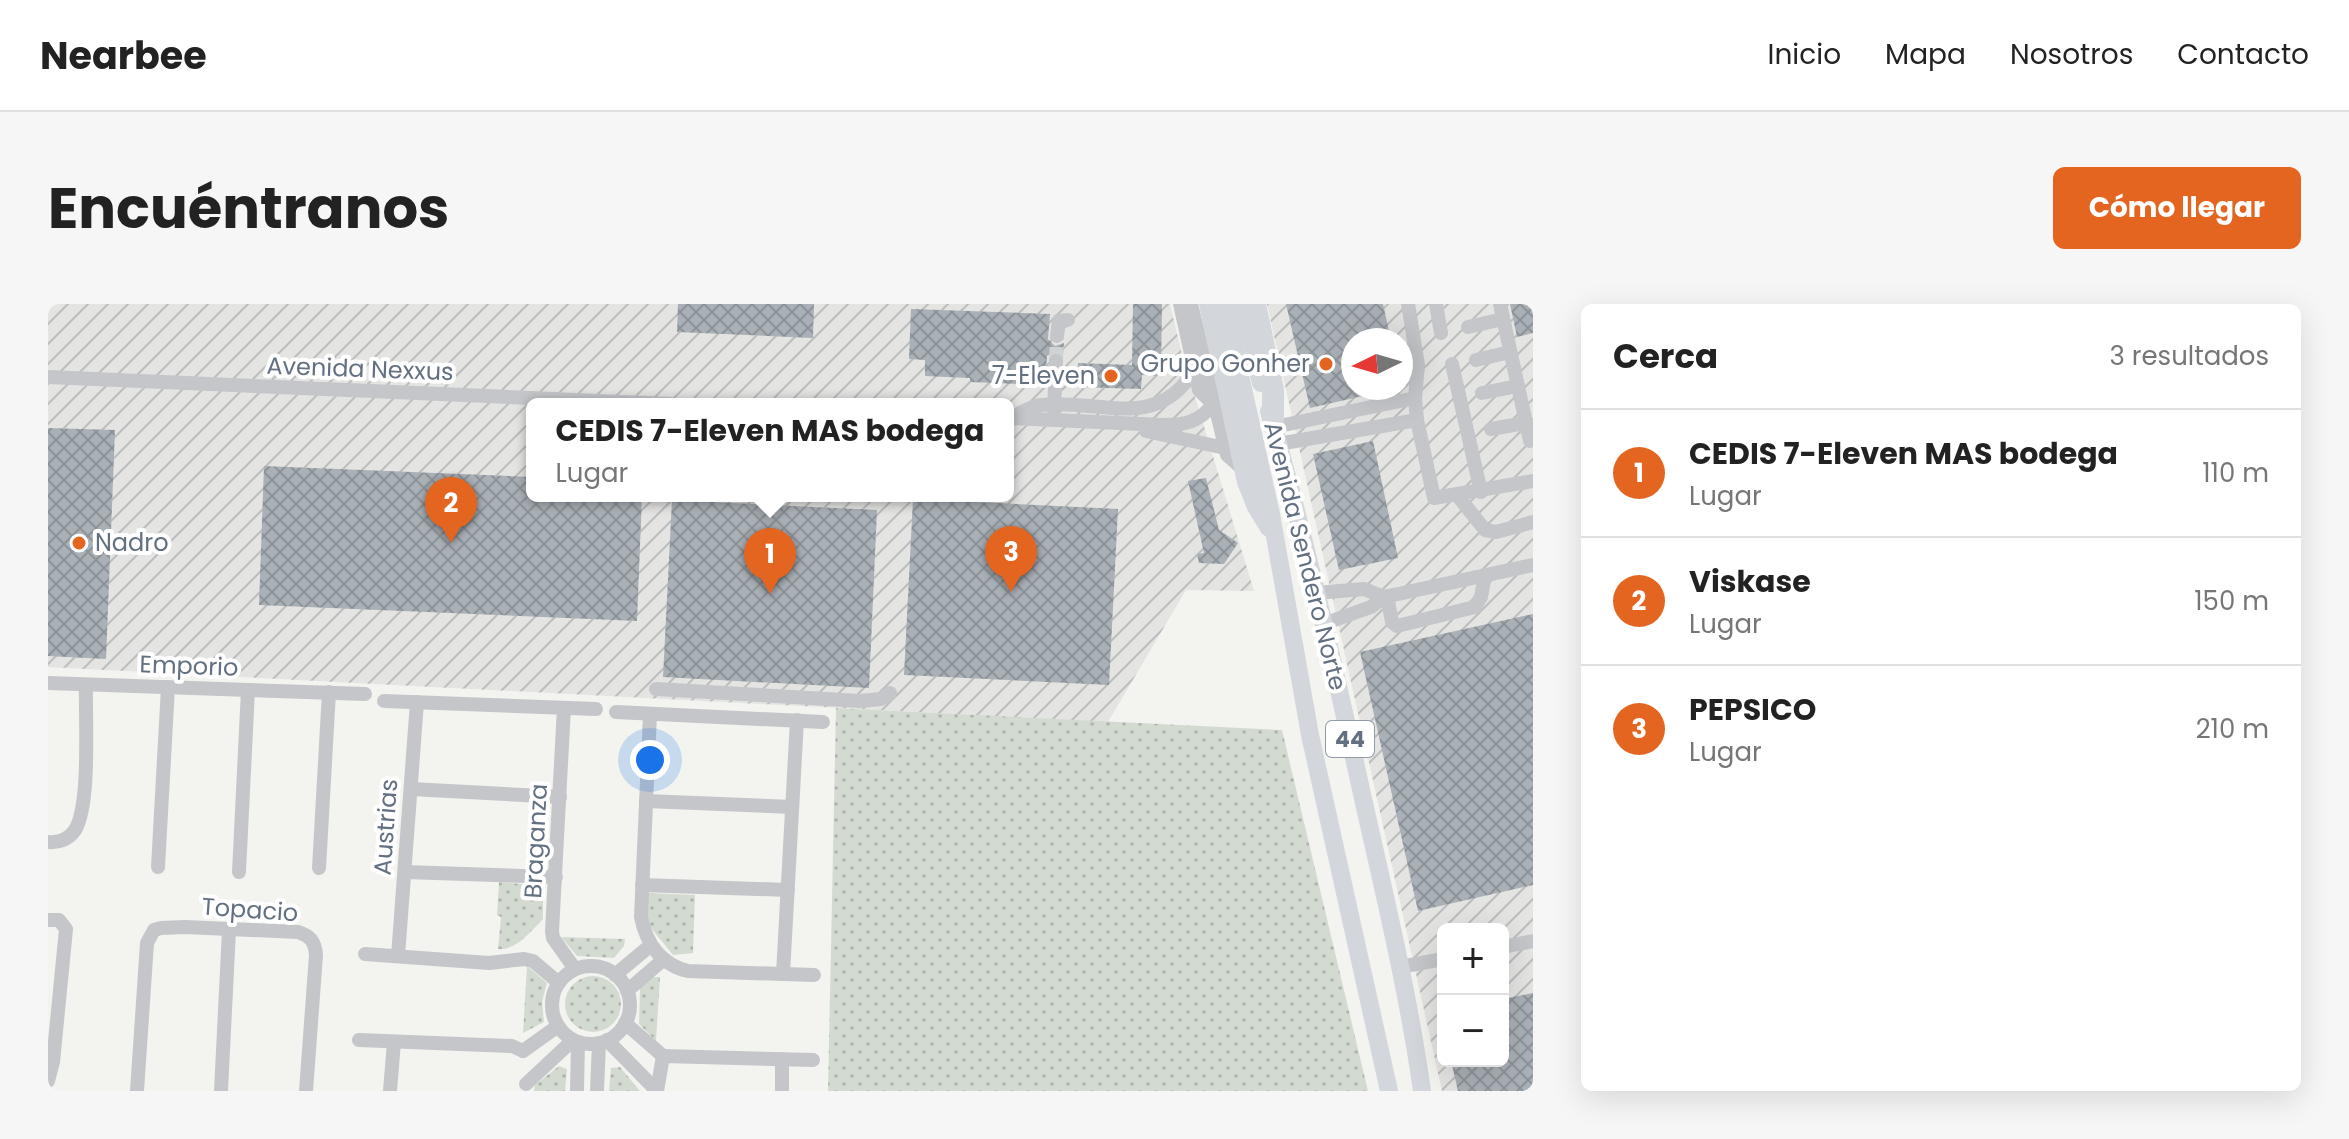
<!DOCTYPE html>
<html lang="es">
<meta charset="utf-8">
<style>
body{margin:0;font-family:Poppins,sans-serif;background:#f6f6f6;color:#222}
.controls{position:absolute;right:24px;bottom:24px;display:grid;overflow:hidden;border-radius:12px;box-shadow:0 8px 32px #0002}
.controls button{width:72px;height:72px;display:grid;place-items:center;padding:0;border:0;border-bottom:2px solid #e0e0e0;background:#fff;color:#222;font:40px sans-serif}
.compass{position:absolute;left:1293px;top:24px;width:72px;height:72px;border-radius:50%;background:#fff;box-shadow:0 8px 32px #0002;rotate:265deg}
.you{position:absolute;left:602px;top:456px;width:28px;height:28px;margin:-20px;border:6px solid #fff;border-radius:50%;background:#1a73e8;box-shadow:0 0 0 12px #1a73e833}
.badge{display:grid;place-items:center;width:52px;height:52px;border-radius:50%;background:#e4651f;color:#fff;font-size:26px;font-weight:700}
.pin{position:absolute;translate:-50% -66px;filter:drop-shadow(0 2px 4px #0008)}
.pin::after{content:'';position:absolute;top:42px;width:28px;height:24px;background:inherit;clip-path:polygon(0 0,100% 0,50% 100%)}
.popup{position:absolute;left:478px;top:94px;width:488px;height:104px;box-sizing:border-box;display:grid;place-content:center;border-radius:12px;background:#fff;filter:drop-shadow(0 2px 6px #0005);font-size:26px;white-space:nowrap;color:#767676}
.popup b{font-size:30px;color:#222}
.popup::after{content:'';position:absolute;left:50%;top:100%;margin-left:-16px;border:16px solid transparent;border-top-color:#fff}
.list{margin:0;padding:0;list-style:none}
h2{display:flex;justify-content:space-between;align-items:center;height:104px;margin:0;padding:0 32px;font-size:34px}
h2 small{font-size:26px;font-weight:400;color:#767676}
.list li{display:grid;grid-template-columns:52px 1fr auto;gap:24px;align-items:center;box-sizing:border-box;height:128px;padding:0 32px;border-top:2px solid #e0e0e0}
.list b{display:block;font-size:30px;white-space:nowrap}
.list p{margin:0;font-size:26px;white-space:nowrap;color:#767676}
.list em{font-size:26px;font-style:normal;color:#767676}
.map{position:relative;flex:none;width:1485px;height:787px;overflow:hidden;border-radius:12px}
header{display:flex;align-items:center;gap:48px;box-sizing:border-box;height:112px;padding:0 40px;background:#fff;border-bottom:2px solid #e0e0e0}
header strong{font-size:38px}
nav{display:flex;gap:44px;margin-inline-start:auto;font-size:28px}
.intro{display:flex;align-items:center;justify-content:space-between;box-sizing:border-box;height:192px;padding:0 48px}
h1{margin:0;font-size:56px}
.button{padding:20px 36px;border-radius:12px;background:#e4651f;color:#fff;font-size:28px;font-weight:700}
main{display:flex;gap:48px;padding:0 48px}
aside{flex:1;background:#fff;border-radius:12px;box-shadow:0 8px 32px #0002}
.map>svg:first-child{display:block}
</style>
<header>
<strong>Nearbee</strong>
<nav><a>Inicio</a><a>Mapa</a><a>Nosotros</a><a>Contacto</a></nav>
</header>
<div class="intro"><h1>Encuéntranos</h1><a class="button">Cómo llegar</a></div>
<main>
<div class="map">
<svg width="1485" height="787" viewBox="0 0 1485 787">
<defs>
<pattern id="industrial-furrows" width="10" height="10" patternUnits="userSpaceOnUse" patternTransform="scale(2)"><rect width="10" height="10" fill="#e4e5e3"/><path d="M-1 1l2-2M0 10L10 0M9 11l2-2" fill="none" stroke="#bcbebd"/></pattern>
<pattern id="grass-dots" width="8" height="8" patternUnits="userSpaceOnUse" patternTransform="scale(2)"><rect width="8" height="8" fill="#d3dbd1"/><path d="M2 2h.1M6 6h.1" fill="none" stroke="#afb6af" stroke-width="1.8" stroke-linecap="round"/></pattern>
<pattern id="building-cross-hatch" width="8" height="8" patternUnits="userSpaceOnUse" patternTransform="scale(2)"><rect width="8" height="8" fill="#a9b0b6"/><path d="M0 0l8 8M0 8l8-8" fill="none" stroke="#8d9499"/></pattern>
</defs>
<rect width="100%" height="100%" fill="#f3f4ef"/>
<g fill="url(#industrial-furrows)" fill-rule="evenodd">
<path d="M0 0H1122L1134 50 1206 287 1138 286 1060 418 0 363ZM484 100H960V192H484Z"/>
<path d="M1219 0H1485V787H1394ZM1305 36H1353V84H1305ZM1395 625H1455V757H1395Z"/>
</g>
<g fill="url(#grass-dots)">
<polygon points="788,404 1234,426 1320,787 780,787"/>
<path d="M451 578 495 582V615C483 627 468 647 450 645L453 613 449 611Z"/>
<polygon points="600,589 647,591 645,649 625,651 598,618"/>
<polygon points="514,634 514,633 577,635 576,642 566,654 529,652"/>
<polygon points="479,662 499,679 494,698 496,718 475,729"/>
<circle cx="545" cy="700" r="28"/>
<polygon points="604,673 612,673 608,737 591,720 592,684"/>
<polygon points="511,762 519,765 517,787 486,787 487,781"/>
<polygon points="572,763 592,787 561,787 563,764"/>
</g>
<g fill="url(#building-cross-hatch)">
<polygon points="630,0 766,0 765,34 629,28"/>
<polygon points="1085,0 1114,0 1113,65 1108,72 1094,71 1093,85 1029,83 1030,59 1084,61"/>
<polygon points="1238,0 1335,0 1343,36 1305,36 1305,84 1332,84 1332,88 1262,104"/>
<polygon points="1462,0 1485,0 1485,29 1469,33"/>
<polygon points="863,5 1002,10 1000,35 1007,42 1016,39 1015,50 1008,47 999,52 997,81 922,78 922,74 877,72 877,56 861,55"/>
<polygon points="0,124 67,126 58,355 0,352"/>
<polygon points="1325,137 1350,254 1291,266 1265,150"/>
<polygon points="216,162 484,173 484,192 594,192 589,317 211,301"/>
<polygon points="1158,174 1171,226 1190,239 1176,260 1151,259 1149,250 1156,249 1140,177"/>
<polygon points="865,195 1070,205 1061,381 856,371"/>
<polygon points="624,196 829,206 821,384 615,373"/>
<polygon points="1485,310 1485,581 1370,607 1312,348"/>
<polygon points="1485,689 1485,787 1410,787 1403,757 1455,757 1455,695"/>
</g>
<g fill="none" stroke-linecap="round" stroke-linejoin="round">
<polyline stroke="#cfd3d4" stroke-width="14" stroke-dasharray="14 7" stroke-linecap="butt" points="1008,57 1009,32"/>
<g stroke="#c4c6ca" stroke-width="14">
<polyline points="1143,0 1179,151 1195,165"/>
<polyline points="1360,0 1370,61 1367,94 1369,116 1386,194 1485,177"/>
<polyline points="1388,0 1393,29"/>
<polyline points="1452,0 1482,137"/>
<polyline points="1420,23 1455,15"/>
<polyline points="1009,32 1011,17 1020,16"/>
<polyline points="1428,56 1462,48"/>
<polyline points="1404,60 1433,188"/>
<polyline points="0,73 622,100"/>
<polyline points="1434,89 1470,82"/>
<polyline points="1006,108 1008,57"/>
<path d="M964 113C973 109 983 102 993 101 1049 94 1109 129 1146 66"/>
<path d="M960 114 1115 121C1137 121 1152 118 1165 100L1151 86 1132 0"/>
<polyline points="1226,123 1367,94"/>
<polyline points="1443,125 1478,119"/>
<polyline points="1098,127 1177,144"/>
<polyline points="1230,140 1369,116"/>
<polyline points="1409,191 1437,226 1448,228 1485,218"/>
<polyline points="1268,289 1316,285 1336,293"/>
<polyline points="1339,292 1344,318 1349,322 1427,303 1433,293 1437,271"/>
<polyline points="1275,320 1323,303 1336,293 1485,261"/>
<polyline points="0,379 317,390"/>
<polyline points="608,385 812,397 833,395 842,389"/>
<polyline points="336,397 548,405"/>
<polyline points="516,404 504,627 505,634 527,665"/>
<polyline points="568,408 775,418"/>
<path d="M602 410 593 613C598 639 613 661 640 667L766 671"/>
<polyline points="363,485 512,493"/>
<polyline points="598,497 744,503"/>
<path d="M0 538C11 539 21 535 27 526 43 500 37 413 38 381"/>
<polyline points="110,563 120,383"/>
<polyline points="271,564 281,388"/>
<polyline points="191,568 200,386"/>
<polyline points="357,568 508,573"/>
<polyline points="594,581 740,586"/>
<polyline points="0,616 11,616 18,625 5,758 0,777"/>
<polyline points="1455,643 1485,637"/>
<polyline points="317,650 441,659 476,655 485,657 511,679"/>
<polyline points="350,652 369,398"/>
<circle cx="543" cy="701" r="39"/>
<polyline points="1352,663 1395,655"/>
<polyline points="735,670 749,416"/>
<polyline points="567,671 603,641"/>
<polyline points="579,687 616,655"/>
<polyline points="577,719 615,752"/>
<polyline points="311,736 464,742 475,747"/>
<polyline points="559,736 609,787"/>
<polyline points="475,747 510,722"/>
<polyline points="615,752 765,756"/>
<polyline points="478,780 525,736"/>
<path d="M89 787 99 639 106 626 113 624 137 623 250 628C262 632 267 637 268 651L258 787"/>
<polyline points="173,787 181,626"/>
<polyline points="342,787 346,738"/>
<polyline points="529,787 530,738"/>
<polyline points="549,787 551,739"/>
<polyline points="609,787 615,752"/>
<polyline points="734,787 734,755"/>
</g>
<g stroke="#d3d7dc" stroke-width="18">
<polyline points="1160,0 1198,178 1208,203 1221,224"/>
<polyline points="1176,0 1223,210 1262,431 1341,787"/>
<polyline points="1193,0 1213,79"/>
<path d="M1221 107C1257 233 1286 362 1314 490 1336 589 1360 687 1374 787"/>
</g>
<polyline stroke="#d3d7dc" stroke-width="22" points="1207,0 1225,86 1225,121"/>
</g>
<g fill="#e4651f" stroke="#fff" stroke-width="3">
<circle cx="1278" cy="60" r="8"/>
<circle cx="1063" cy="72" r="8"/>
<circle cx="31" cy="239" r="8"/>
</g>
<g text-anchor="middle" stroke-width="8" stroke-linejoin="round" paint-order="stroke">
<rect fill="#fff" stroke="#919ba7" stroke-width="2" x="1278" y="417" width="48" height="36" rx="6"/>
<g font-size="22" font-weight="bold" fill="#627081">
<text x="1302" y="443">44</text>
</g>
<g font-size="24" fill="#627081" stroke="#fff" text-anchor="end">
<text x="1262" y="68">Grupo Gonher</text>
<text x="1047" y="80">7-Eleven</text>
<text x="47" y="247" text-anchor="start">Nadro</text>
</g>
<g font-size="24" fill="#627081" stroke="#fff">
<text transform="translate(312 65) rotate(2)" y="8">Avenida Nexxus</text>
<text transform="translate(1257 252) rotate(76)" y="8">Avenida Sendero Norte</text>
<text transform="translate(141 362) rotate(2)" y="8">Emporio</text>
<text transform="translate(338 523) rotate(-86)" y="8">Austrias</text>
<text transform="translate(488 537) rotate(-87)" y="8">Braganza</text>
<text transform="translate(202 606) rotate(4)" y="8">Topacio</text>
</g>
</g>
</svg>
<div class="controls">
<button>+</button>
<button>−</button>
</div>
<svg class="compass" viewBox="-18 -18 36 36"><path d="M0-13l5 13h-10z" fill="#e53935"/><path d="M0 13l5-13h-10z" fill="#767676"/></svg>
<div class="you"></div>
<div class="pin badge" style="left:722px;top:290px">1</div>
<div class="popup"><b>CEDIS 7-Eleven MAS bodega</b>Lugar</div>
<div class="pin badge" style="left:403px;top:239px">2</div>
<div class="pin badge" style="left:963px;top:288px">3</div>
</div>
<aside>
<h2>Cerca<small>3 resultados</small></h2>
<ul class="list">
<li><span class="badge">1</span><div><b>CEDIS 7-Eleven MAS bodega</b><p>Lugar</p></div><em>110 m</em></li>
<li><span class="badge">2</span><div><b>Viskase</b><p>Lugar</p></div><em>150 m</em></li>
<li><span class="badge">3</span><div><b>PEPSICO</b><p>Lugar</p></div><em>210 m</em></li>
</ul>
</aside>
</main>
